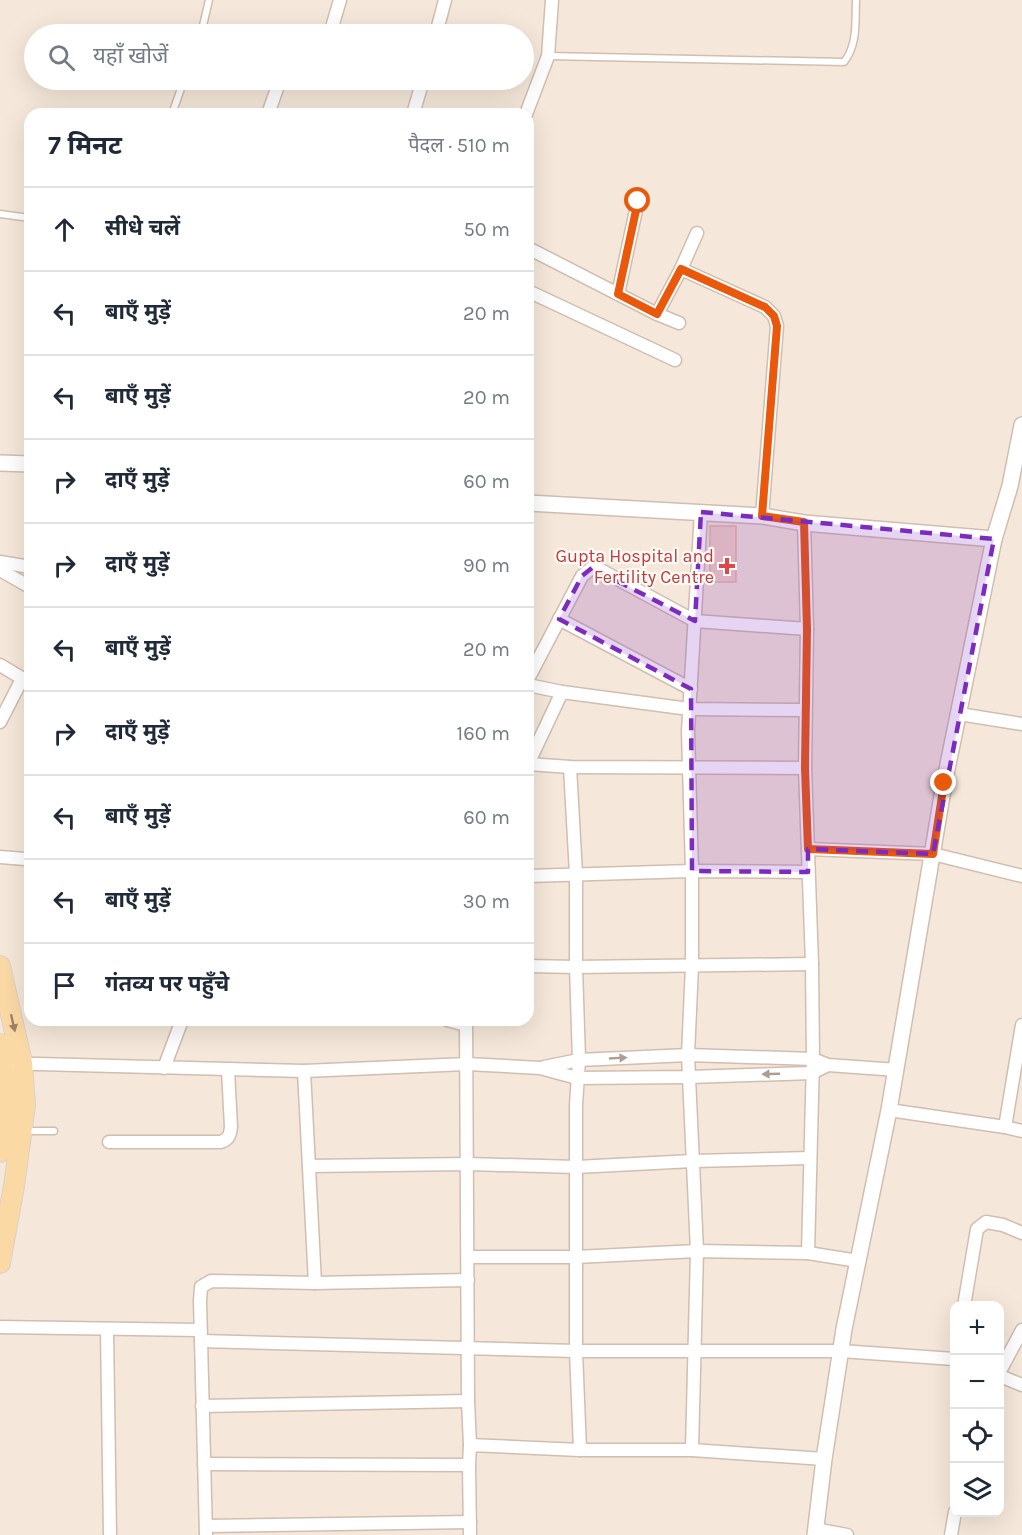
<!DOCTYPE html>
<html lang="hi">
<meta charset="utf-8">
<style>
body{margin:0;font-family:Karla,"Noto Sans Devanagari",sans-serif;background:#f2f2f3;color:#1f2937}
.controls{position:absolute;right:18px;bottom:18px;display:grid;overflow:hidden;border-radius:12px;box-shadow:0 6px 24px #0002}
.controls button{width:54px;height:54px;display:grid;place-items:center;padding:0;border:0;border-bottom:2px solid #e0e1e3;background:#fff;color:#1f2937;font:30px sans-serif}
.stop{position:absolute;width:18px;height:18px;margin:-14px;border:4px solid #ea580c;border-radius:50%;background:#fff}
.stop.end{background:#ea580c;border-color:#fff;box-shadow:0 2px 6px #0008}
.list{margin:0;padding:0;list-style:none}
h2{display:flex;justify-content:space-between;align-items:center;height:78px;margin:0;padding:0 24px;font-size:26px}
h2 small{font-size:20px;font-weight:400;color:#747a83}
.list li{display:grid;grid-template-columns:39px 1fr auto;gap:18px;align-items:center;box-sizing:border-box;height:84px;padding:0 24px;border-top:2px solid #e0e1e3}
.list b{display:block;font-size:22px;white-space:nowrap}
.list em{font-size:20px;font-style:normal;color:#747a83}
.icon{flex:none;width:33px;height:33px;fill:none;stroke:currentColor;stroke-width:2;stroke-linecap:round;stroke-linejoin:round}
.map{position:relative;flex:none;width:1022px;height:1535px;overflow:hidden}
.search{position:absolute;background:#fff;box-shadow:0 6px 24px #0002;left:24px;top:24px;width:510px;height:66px;display:flex;align-items:center;gap:15px;box-sizing:border-box;padding:0 21px;border-radius:33px;color:#747a83;font-size:22px}
.panel{position:absolute;background:#fff;box-shadow:0 6px 24px #0002;left:24px;top:108px;width:510px;height:918px;border-radius:18px}
.map>svg:first-child{display:block}
</style>
<div class="map">
<svg width="1022" height="1535" viewBox="0 0 1022 1535">
<rect width="100%" height="100%" fill="#fdf6ec"/>
<path fill="#f5e8da" fill-rule="evenodd" d="M0 0H1022V1535H0ZM34 34H524V80H34ZM30 114H528V1020H30ZM954 1306H1000V1512H954Z"/>
<rect fill="#f3d5c3" stroke="#e6bba3" stroke-width="1.5" x="710" y="526" width="26" height="56"/>
<g fill="none" stroke-linecap="round" stroke-linejoin="round">
<g stroke="#d1beb0" stroke-width="9">
<g id="service">
<polyline points="201,34 209,0"/>
<path d="M548 56 844 62C858 44 855 22 856 0"/>
<polyline points="172,114 184,80"/>
<polyline points="0,214 30,218"/>
<polyline points="25,1131 54,1131"/>
</g>
</g>
<g stroke="#d1beb0" stroke-width="15">
<g id="minor">
<polyline points="330,34 340,0"/>
<polyline points="436,34 445,0"/>
<polyline points="268,114 280,80"/>
<polyline points="413,114 423,80"/>
<polyline points="526,114 548,56 552,0"/>
<polyline points="528,248 657,314 679,323"/>
<polyline points="681,269 765,307 774,316 777,326 762,516"/>
<polyline points="528,291 675,360"/>
<polyline points="618,294 638,201"/>
<polyline points="657,314 681,269 697,233"/>
<polyline points="701,512 688,731 692,871 692,966 688,1055 697,1251 692,1450 824,1459"/>
<polyline points="804,523 807,629 805,768 812,964 813,1059 808,1253"/>
<polyline points="0,562 30,567"/>
<polyline points="0,570 30,587"/>
<polyline points="559,619 691,689"/>
<polyline points="0,665 30,683"/>
<polyline points="528,679 582,576 592,568 599,569 695,621 807,629"/>
<polyline points="528,685 562,692"/>
<polyline points="959,714 1022,724"/>
<polyline points="0,722 22,679"/>
<polyline points="528,764 562,692 689,709 805,710"/>
<polyline points="528,764 570,767 805,768"/>
<polyline points="570,767 576,874 576,967 579,1060 576,1105 576,1351 580,1450"/>
<polyline points="808,849 933,854 1022,876"/>
<polyline points="0,857 25,859 30,860"/>
<polyline points="528,876 692,871 808,872"/>
<polyline points="528,966 576,967 812,964"/>
<polyline points="447,1020 466,1025"/>
<polyline points="466,1020 468,1401 470,1445"/>
<polyline points="0,1063 304,1071 467,1064 540,1068 577,1078 689,1077 812,1073 828,1065"/>
<polyline points="544,1067 579,1060 688,1055 813,1059 828,1065 897,1070"/>
<polyline points="164,1068 182,1020"/>
<polyline points="304,1071 315,1283"/>
<polyline points="889,1110 1005,1127 1022,1131"/>
<polyline points="1005,1127 1022,1025"/>
<path d="M109 1142H221C229 1139 230 1135 231 1127L228 1070"/>
<polyline points="309,1166 468,1164 576,1167 693,1161 810,1158"/>
<polyline points="468,1257 576,1257 697,1251 808,1253 858,1261"/>
<polyline points="964,1306 977,1229 986,1222 1003,1225 1022,1233"/>
<polyline points="0,1327 200,1330"/>
<polyline points="107,1329 110,1535"/>
<polyline points="201,1341 576,1351 841,1351 954,1359"/>
<polyline points="1000,1371 1022,1330"/>
<polyline points="1000,1376 1022,1385"/>
<polyline points="202,1406 468,1401"/>
<polyline points="204,1464 469,1465"/>
<polyline points="206,1526 470,1522"/>
<polyline points="815,1529 847,1535"/>
<polyline points="206,1535 200,1301 201,1287 211,1281 315,1283 468,1280"/>
<polyline points="470,1535 469,1465 470,1445 580,1450 692,1450"/>
<polyline points="951,1535 955,1512"/>
</g>
</g>
<g stroke="#d1beb0" stroke-width="18">
<g id="tertiary">
<polyline points="0,463 30,464"/>
<polyline points="528,503 762,516 804,523 994,539"/>
<polyline points="815,1535 824,1459 844,1329 889,1110 944,784 994,539 1010,486 1022,425"/>
</g>
</g>
<g stroke="#dad1cd" stroke-width="22">
<g id="primary">
<polyline points="0,966 22,1063 25,1105 14,1186 0,1263"/>
<polyline points="0,1044 6,1105 0,1152"/>
</g>
</g>
<use href="#service" stroke="#fff" stroke-width="6"/>
<use href="#minor" stroke="#fff" stroke-width="12"/>
<use href="#tertiary" stroke="#fff" stroke-width="15"/>
<use href="#primary" stroke="#fbd9a5" stroke-width="20"/>
</g>
<defs><path id="oneway-solid" d="M-6-.8H1V-3.2L6.5 0L1 3.2V.8H-6Z" transform="scale(1.5)"/></defs>
<use fill="#a18267" href="#oneway-solid" transform="translate(13 1023) rotate(77)"/>
<g fill="#af9d94">
<use href="#oneway-solid" transform="translate(618 1058) rotate(-3)"/>
<use href="#oneway-solid" transform="translate(771 1074) rotate(178)"/>
</g>
<g fill="none" stroke-linecap="round" stroke-linejoin="round">
<polyline stroke="#ea580c" stroke-width="8" points="638,201 618,294 657,314 681,269 765,307 774,316 777,326 762,516 804,522 807,629 805,768 808,849 933,854 944,783"/>
</g>
<path fill="#7b2cbf" fill-opacity="0.2" stroke="#7b2cbf" stroke-width="4.5" stroke-dasharray="12 8" stroke-linejoin="round" d="M701 512 994 539 933 854 808 849V872L692 871 691 689 559 619 582 576 592 568 695 621Z"/>
<path fill="#e0444e" stroke="#fffaf3" stroke-width="2" d="M724 557h6v6h6v6h-6v6h-6v-6h-6v-6h6z"/>
<g text-anchor="middle" stroke-width="4.5" stroke-linejoin="round" paint-order="stroke">
<g font-size="18" fill="#be3a42" stroke="#fffaf3" text-anchor="end">
<text x="714" y="562">Gupta Hospital and<tspan x="714" dy="21">Fertility Centre</tspan></text>
</g>
</g>
</svg>
<div class="controls">
<button>+</button>
<button>−</button>
<button><svg class="icon" aria-label="locate" viewBox="0 0 24 24"><circle cx="12" cy="12" r="6"/><path d="M12 2v4M12 18v4M2 12h4M18 12h4"/></svg></button>
<button><svg class="icon" aria-label="layers" viewBox="0 0 24 24"><path d="M12 4l9 5-9 5-9-5zM3 14l9 5 9-5"/></svg></button>
</div>
<div class="stop" style="left:638px;top:201px"></div>
<div class="stop end" style="left:944px;top:783px"></div>
<div class="search"><svg class="icon" aria-label="search" viewBox="0 0 24 24"><circle cx="10" cy="10" r="6"/><path d="M15 15l6 6"/></svg>यहाँ खोजें</div>
<section class="panel">
<h2>7 मिनट<small>पैदल · 510 m</small></h2>
<ul class="list">
<li><svg class="icon" aria-label="ahead" viewBox="0 0 24 24"><path d="M12 20V5M6 11l6-6 6 6"/></svg><div><b>सीधे चलें</b></div><em>50 m</em></li>
<li><svg class="icon" aria-label="left" viewBox="0 0 24 24"><path d="M17 20v-9H6M10 6l-5 5 5 5"/></svg><div><b>बाएँ मुड़ें</b></div><em>20 m</em></li>
<li><svg class="icon" aria-label="left" viewBox="0 0 24 24"><path d="M17 20v-9H6M10 6l-5 5 5 5"/></svg><div><b>बाएँ मुड़ें</b></div><em>20 m</em></li>
<li><svg class="icon" aria-label="right" viewBox="0 0 24 24"><path d="M7 20v-9h11M14 6l5 5-5 5"/></svg><div><b>दाएँ मुड़ें</b></div><em>60 m</em></li>
<li><svg class="icon" aria-label="right" viewBox="0 0 24 24"><path d="M7 20v-9h11M14 6l5 5-5 5"/></svg><div><b>दाएँ मुड़ें</b></div><em>90 m</em></li>
<li><svg class="icon" aria-label="left" viewBox="0 0 24 24"><path d="M17 20v-9H6M10 6l-5 5 5 5"/></svg><div><b>बाएँ मुड़ें</b></div><em>20 m</em></li>
<li><svg class="icon" aria-label="right" viewBox="0 0 24 24"><path d="M7 20v-9h11M14 6l5 5-5 5"/></svg><div><b>दाएँ मुड़ें</b></div><em>160 m</em></li>
<li><svg class="icon" aria-label="left" viewBox="0 0 24 24"><path d="M17 20v-9H6M10 6l-5 5 5 5"/></svg><div><b>बाएँ मुड़ें</b></div><em>60 m</em></li>
<li><svg class="icon" aria-label="left" viewBox="0 0 24 24"><path d="M17 20v-9H6M10 6l-5 5 5 5"/></svg><div><b>बाएँ मुड़ें</b></div><em>30 m</em></li>
<li><svg class="icon" aria-label="arrive" viewBox="0 0 24 24"><path d="M6 21V4h12l-3 4 3 4H6"/></svg><div><b>गंतव्य पर पहुँचे</b></div></li>
</ul>
</section>
</div>
